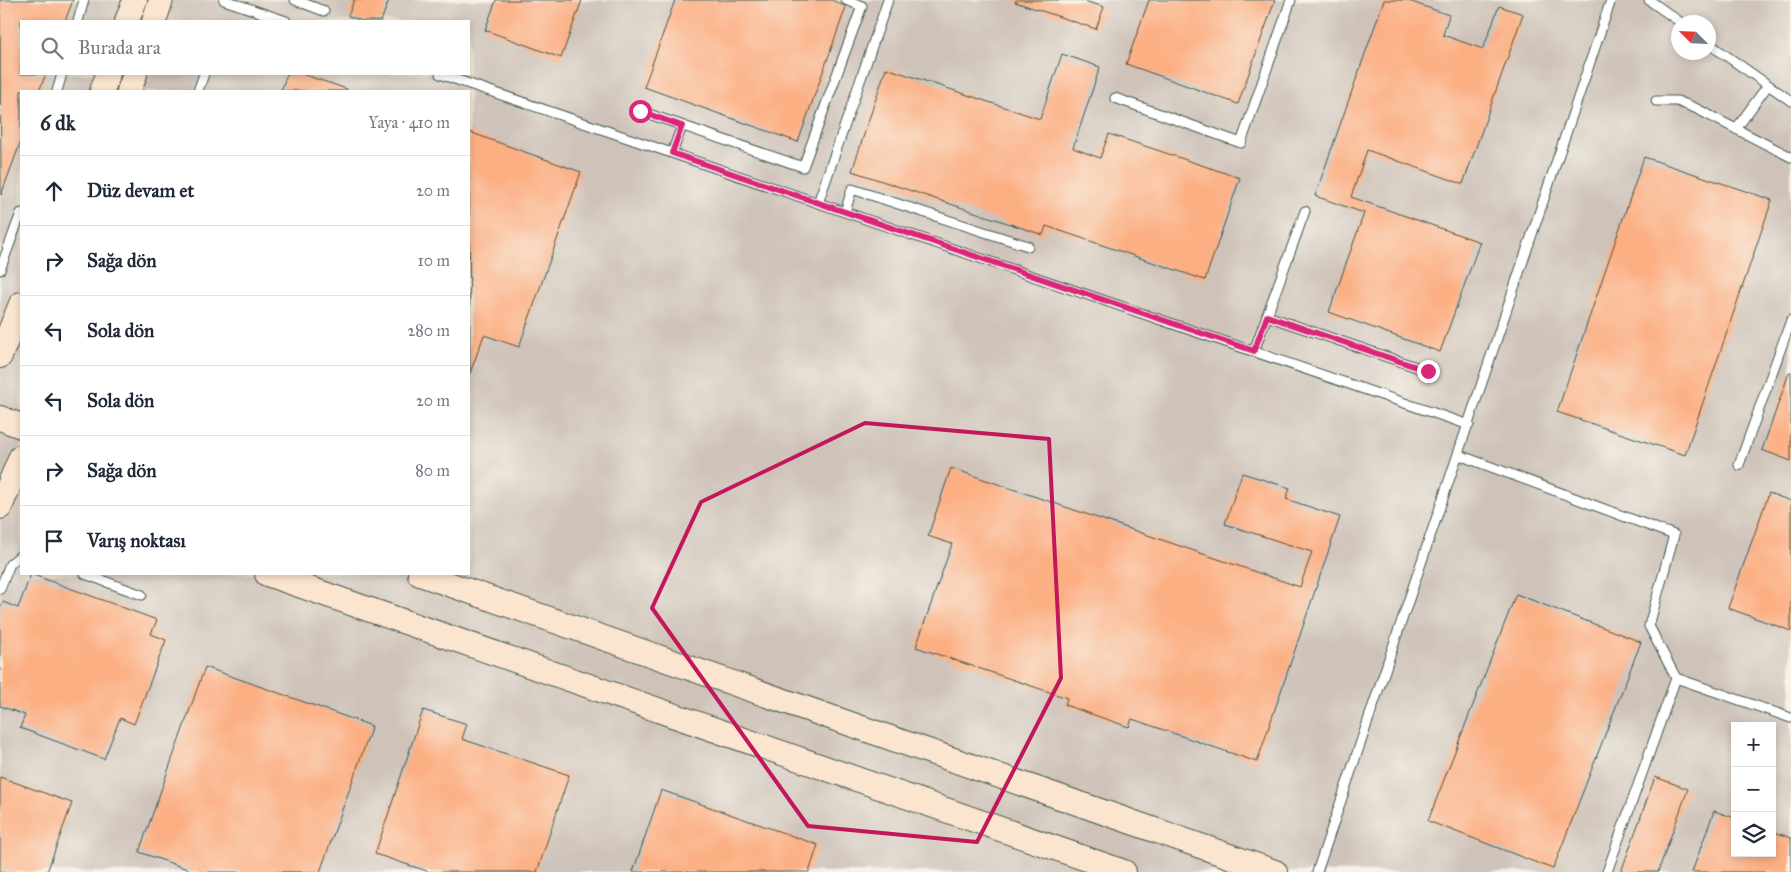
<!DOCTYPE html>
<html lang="tr">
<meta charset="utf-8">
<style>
body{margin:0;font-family:"IM FELL Great Primer",serif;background:#f2f2f3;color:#1f2937}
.controls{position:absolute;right:15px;bottom:15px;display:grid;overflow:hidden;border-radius:0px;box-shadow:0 2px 8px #0003}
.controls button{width:45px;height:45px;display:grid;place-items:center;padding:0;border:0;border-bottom:1px solid #e0e1e3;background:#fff;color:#1f2937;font:25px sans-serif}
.compass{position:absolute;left:1671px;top:15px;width:45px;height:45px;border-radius:50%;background:#fff;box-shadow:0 2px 8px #0003;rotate:294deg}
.stop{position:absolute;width:15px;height:15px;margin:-11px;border:4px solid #db2777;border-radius:50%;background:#fff}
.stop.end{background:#db2777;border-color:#fff;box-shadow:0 1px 5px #0008}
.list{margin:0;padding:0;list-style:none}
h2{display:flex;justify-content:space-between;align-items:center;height:65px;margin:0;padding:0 20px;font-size:21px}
h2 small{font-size:16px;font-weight:400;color:#747a83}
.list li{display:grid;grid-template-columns:32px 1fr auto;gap:15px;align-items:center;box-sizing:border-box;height:70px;padding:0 20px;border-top:1px solid #e0e1e3}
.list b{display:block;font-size:19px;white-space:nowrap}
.list em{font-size:16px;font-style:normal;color:#747a83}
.icon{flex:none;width:28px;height:28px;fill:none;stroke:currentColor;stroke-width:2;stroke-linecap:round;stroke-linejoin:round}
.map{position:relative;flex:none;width:1791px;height:872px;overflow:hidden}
.search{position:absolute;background:#fff;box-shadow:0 2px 8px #0003;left:20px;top:20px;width:450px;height:55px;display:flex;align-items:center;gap:12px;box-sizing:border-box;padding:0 18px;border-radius:0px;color:#747a83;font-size:19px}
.panel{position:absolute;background:#fff;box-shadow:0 2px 8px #0003;left:20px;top:90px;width:450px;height:485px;border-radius:0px}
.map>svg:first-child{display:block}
</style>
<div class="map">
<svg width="1791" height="872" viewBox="0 0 1791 872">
<rect width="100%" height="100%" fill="#f7f3e8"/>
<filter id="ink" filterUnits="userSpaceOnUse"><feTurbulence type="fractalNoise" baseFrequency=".02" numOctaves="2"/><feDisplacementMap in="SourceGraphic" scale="10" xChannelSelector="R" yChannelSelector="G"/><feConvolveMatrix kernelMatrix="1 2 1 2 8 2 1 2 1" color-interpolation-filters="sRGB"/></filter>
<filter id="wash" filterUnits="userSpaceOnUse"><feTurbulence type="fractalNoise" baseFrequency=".0096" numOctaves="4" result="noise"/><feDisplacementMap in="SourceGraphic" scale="20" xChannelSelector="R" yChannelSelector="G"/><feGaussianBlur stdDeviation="1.12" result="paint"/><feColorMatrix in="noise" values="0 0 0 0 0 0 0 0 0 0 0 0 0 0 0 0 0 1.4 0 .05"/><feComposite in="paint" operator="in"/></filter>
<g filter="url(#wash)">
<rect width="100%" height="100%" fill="#efe7cd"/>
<path fill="#cec2b9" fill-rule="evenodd" d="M0 0H1791V872H0ZM21 21H469V74H21ZM1678 22H1708V52H1678ZM21 91H469V574H21ZM1735 726H1772V853H1735Z"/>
<g id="blocks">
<g fill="#fcaf83">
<polygon points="0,0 73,0 65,21 21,21 21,74 46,74 39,91 21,91 21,141 1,195"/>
<polygon points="354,0 389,0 381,21 363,21 348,16"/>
<polygon points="496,0 582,0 561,58 485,30"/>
<polygon points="675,0 832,0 846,7 798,142 644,87"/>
<polygon points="1016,0 1081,0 1104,7 1096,29 1015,2"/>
<polygon points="1149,0 1275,0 1238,104 1126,64"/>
<polygon points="1384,0 1406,0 1449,15 1443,35 1483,49 1499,6 1523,14 1463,184 1367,150 1351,197 1480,242 1440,352 1329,312 1364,213 1315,196"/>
<polygon points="1062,54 1100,67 1073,148 1100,158 1109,134 1240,178 1205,280 1046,226 1043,235 852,171 886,68 1040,119"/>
<polygon points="287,74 302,74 347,89 347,91 281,91"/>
<polygon points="469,132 581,172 519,347 484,335 470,373"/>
<polygon points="1644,157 1772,200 1685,455 1557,412"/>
<polygon points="1789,373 1791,373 1791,461 1762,450"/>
<polygon points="951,468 1300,587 1312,552 1225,524 1242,473 1290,488 1286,499 1340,517 1257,762 1132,719 1129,727 1065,705 1067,698 916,647 952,544 928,536"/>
<polygon points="1769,493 1791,501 1791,631 1728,608"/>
<polygon points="31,574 157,620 151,634 166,640 134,724 120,718 104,759 20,728 25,715 0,706 0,608 3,602 18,608"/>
<polygon points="1516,594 1641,642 1553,869 1428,821"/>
<polygon points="205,667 372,726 320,872 196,872 139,852"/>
<polygon points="423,710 467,724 462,739 569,775 537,872 430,872 375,854"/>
<polygon points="0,777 72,803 47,872 0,872"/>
<polygon points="1655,777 1688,789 1658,872 1621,872"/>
<polygon points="661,790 818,845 809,872 633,872"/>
<polygon points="1714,811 1735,818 1735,853 1772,853 1772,831 1791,838 1791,872 1692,872"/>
</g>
</g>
</g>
<g filter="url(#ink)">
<use href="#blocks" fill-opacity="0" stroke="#3e564b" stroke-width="1"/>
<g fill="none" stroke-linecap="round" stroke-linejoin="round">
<g stroke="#3e564b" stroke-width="11">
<g id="lane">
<polyline points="224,0 286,21"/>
<polyline points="295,0 324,11"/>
<polyline points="1649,0 1680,22"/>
<polyline points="78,21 84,0"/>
<polyline points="1708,43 1791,101"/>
<polyline points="440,74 1469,425"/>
<polyline points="57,91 62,74"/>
<polyline points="198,91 204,74"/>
<polyline points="1115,98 1241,143 1291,0"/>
<polyline points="1656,101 1677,101 1695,108 1791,157"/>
<polyline points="640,111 803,167 862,6 846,0"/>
<polyline points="1736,129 1768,85"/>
<polyline points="672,153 682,126"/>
<polyline points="818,203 888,0"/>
<polyline points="845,212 852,189 1028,246"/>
<polyline points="0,270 21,213"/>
<polyline points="1267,316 1428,371"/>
<polyline points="1254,351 1305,211"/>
<polyline points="1459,455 1674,535 1649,626 1676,678 1607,872"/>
<polyline points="1739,465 1791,320"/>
<polyline points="85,574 142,595"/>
<polyline points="0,589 10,564 21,555"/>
<polyline points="1676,678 1791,718"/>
<polyline points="1317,872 1611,0"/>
</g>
</g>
<g stroke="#3e564b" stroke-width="26">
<g id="secondary">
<polyline points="127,21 135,0"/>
<polyline points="154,21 161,0"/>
<polyline points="102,91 108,74"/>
<polyline points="129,91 135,74"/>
<polyline points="0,356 21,304"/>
<polyline points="0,418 21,426"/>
<polyline points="0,507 21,457"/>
<polyline points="267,574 1124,872"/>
<polyline points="420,574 1275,872"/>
</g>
</g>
<use href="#lane" stroke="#fff" stroke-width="9"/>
<use href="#secondary" stroke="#fce5cf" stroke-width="24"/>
</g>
</g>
<g fill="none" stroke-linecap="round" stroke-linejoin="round" filter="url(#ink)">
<polyline stroke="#db2777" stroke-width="6" points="640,111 682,126 672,153 1254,351 1267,316 1428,371"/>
</g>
<path fill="none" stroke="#c2185b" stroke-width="4" stroke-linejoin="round" d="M865 423 1049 439 1061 678 977 842 808 826 652 608 701 502Z"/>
</svg>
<div class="controls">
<button>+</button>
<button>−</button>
<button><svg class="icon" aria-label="layers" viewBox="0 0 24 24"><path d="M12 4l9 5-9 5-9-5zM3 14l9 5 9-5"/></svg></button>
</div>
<svg class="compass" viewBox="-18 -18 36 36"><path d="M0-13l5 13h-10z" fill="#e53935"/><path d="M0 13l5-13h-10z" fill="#747a83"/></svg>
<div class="stop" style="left:640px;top:111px"></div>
<div class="stop end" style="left:1428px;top:371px"></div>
<div class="search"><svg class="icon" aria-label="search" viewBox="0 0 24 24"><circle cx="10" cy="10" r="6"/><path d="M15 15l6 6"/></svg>Burada ara</div>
<section class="panel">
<h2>6 dk<small>Yaya · 410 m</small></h2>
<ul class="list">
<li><svg class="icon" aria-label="ahead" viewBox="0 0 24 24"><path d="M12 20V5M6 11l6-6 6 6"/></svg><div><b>Düz devam et</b></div><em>20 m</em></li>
<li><svg class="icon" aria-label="right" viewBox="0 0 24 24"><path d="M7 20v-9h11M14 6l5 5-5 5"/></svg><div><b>Sağa dön</b></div><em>10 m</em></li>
<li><svg class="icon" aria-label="left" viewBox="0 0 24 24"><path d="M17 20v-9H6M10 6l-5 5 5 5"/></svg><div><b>Sola dön</b></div><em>280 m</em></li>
<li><svg class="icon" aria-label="left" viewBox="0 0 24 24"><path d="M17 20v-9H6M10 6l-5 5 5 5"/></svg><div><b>Sola dön</b></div><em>20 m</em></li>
<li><svg class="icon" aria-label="right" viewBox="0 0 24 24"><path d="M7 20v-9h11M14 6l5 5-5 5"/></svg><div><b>Sağa dön</b></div><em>80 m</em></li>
<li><svg class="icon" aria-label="arrive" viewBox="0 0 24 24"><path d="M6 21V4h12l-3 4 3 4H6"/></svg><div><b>Varış noktası</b></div></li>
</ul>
</section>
</div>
